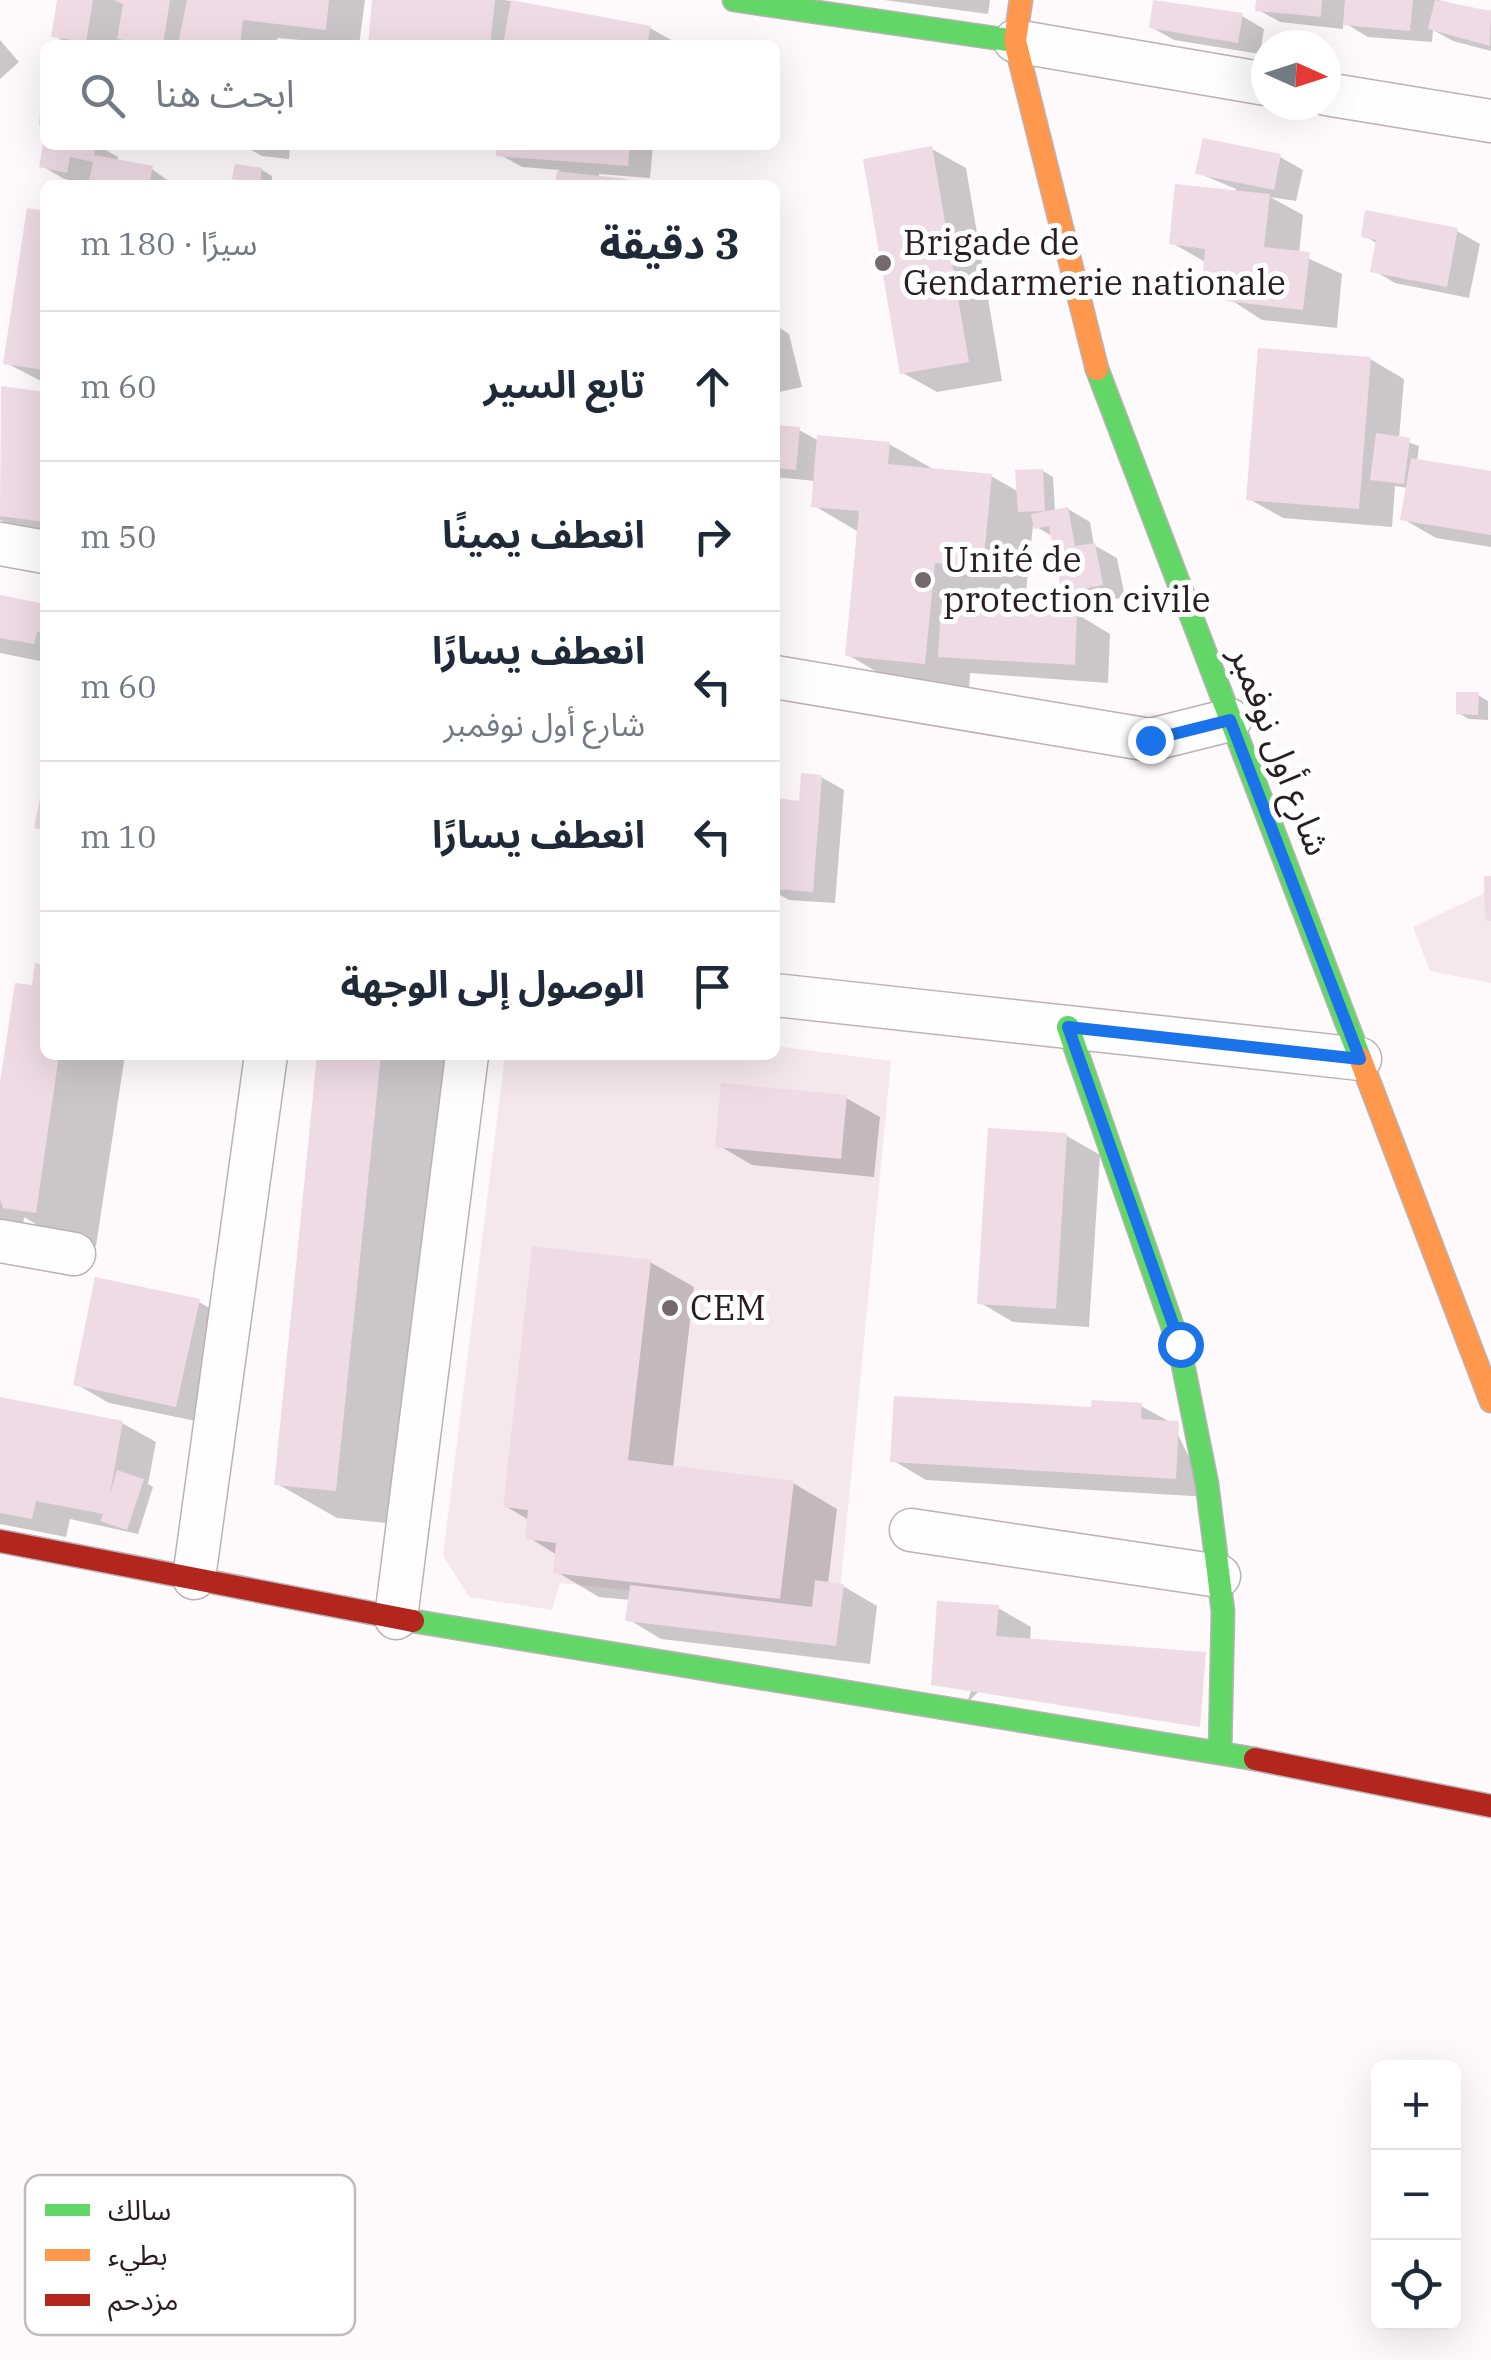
<!DOCTYPE html>
<html lang="ar">
<meta charset="utf-8">
<style>
body{margin:0;font-family:"IBM Plex Serif","Noto Sans Arabic",serif;background:#f6f6f7;color:#1f2937;direction:rtl}
.controls{position:absolute;right:30px;bottom:30px;display:grid;overflow:hidden;border-radius:15px;box-shadow:0 10px 40px #0002}
.controls button{width:90px;height:90px;display:grid;place-items:center;padding:0;border:0;border-bottom:2px solid #e0e1e3;background:#fff;color:#1f2937;font:50px sans-serif}
.compass{position:absolute;left:1251px;top:30px;width:90px;height:90px;border-radius:50%;background:#fff;box-shadow:0 10px 40px #0002;rotate:93deg}
.stop{position:absolute;width:30px;height:30px;margin:-22px;border:8px solid #1a73e8;border-radius:50%;background:#fff}
.stop.end{background:#1a73e8;border-color:#fff;box-shadow:0 2px 10px #0008}
.list{margin:0;padding:0;list-style:none}
h2{display:flex;justify-content:space-between;align-items:center;height:130px;margin:0;padding:0 40px;font-size:42px}
h2 small{font-size:32px;font-weight:400;color:#747a83}
.list li{display:grid;grid-template-columns:65px 1fr auto;gap:30px;align-items:center;box-sizing:border-box;height:150px;padding:0 40px;border-top:2px solid #e0e1e3}
.list b{display:block;font-size:38px;white-space:nowrap}
.list p{margin:0;font-size:32px;white-space:nowrap;color:#747a83}
.list em{font-size:32px;font-style:normal;color:#747a83}
.icon{flex:none;width:55px;height:55px;fill:none;stroke:currentColor;stroke-width:2;stroke-linecap:round;stroke-linejoin:round}
.map{position:relative;flex:none;width:1491px;height:2360px;overflow:hidden;direction:ltr}
.search{position:absolute;background:#fff;box-shadow:0 10px 40px #0002;left:40px;top:40px;width:740px;height:110px;display:flex;align-items:center;gap:25px;box-sizing:border-box;padding:0 35px;border-radius:15px;color:#747a83;font-size:38px}
.panel{position:absolute;background:#fff;box-shadow:0 10px 40px #0002;left:40px;top:180px;width:740px;height:880px;border-radius:15px;direction:rtl}
.map>svg:first-child{display:block}
</style>
<div class="map">
<svg width="1491" height="2360" viewBox="0 0 1491 2360">
<rect width="100%" height="100%" fill="#fef9fb"/>
<g fill="#f4e8ec">
<polygon points="1491,890 1491,983 1430,971 1413,927"/>
<polygon points="775,1046 891,1061 838,1612 560,1583 552,1610 469,1597 443,1555 505,1055 775,1055"/>
</g>
<g fill="#0003">
<polygon points="59,0 365,0 359,45 277,38 279,45 132,45 123,40 122,45 70,45 53,35"/>
<polygon points="375,0 505,0 650,28 680,45 370,45"/>
<polygon points="884,0 990,0 988,14"/>
<polygon points="1258,0 1438,0 1490,13 1491,9 1491,51 1453,41 1433,30 1432,42 1368,37 1343,22 1343,29 1280,22 1257,9"/>
<polygon points="1242,16 1264,29 1260,54 1174,40 1151,27"/>
<polygon points="0,40 19,62 0,79"/>
<polygon points="46,145 97,145 118,157 117,162 152,169 174,185 91,185 64,179 42,166"/>
<polygon points="242,145 290,145 289,159 262,156"/>
<polygon points="500,145 653,145 650,178 599,174 599,178 633,185 558,185 559,170 522,167 499,154"/>
<polygon points="932,149 966,168 1002,381 937,392 903,373"/>
<polygon points="1280,157 1303,170 1296,201 1270,197 1303,215 1299,254 1342,274 1337,328 1262,320 1205,283 1207,263 1172,243 1235,192 1236,189 1198,173"/>
<polygon points="262,170 272,176 271,185 247,185 235,178"/>
<polygon points="45,213 45,383 6,363"/>
<polygon points="1457,231 1480,244 1469,298 1395,283 1373,270 1378,244 1363,235"/>
<polygon points="775,325 789,334 802,387 775,393"/>
<polygon points="1370,359 1404,379 1399,439 1419,446 1417,461 1491,474 1491,547 1436,538 1403,519 1408,488 1395,486 1392,527 1283,518 1249,499"/>
<polygon points="4,389 45,395 45,539 29,537 0,520"/>
<polygon points="775,427 799,430 819,441 889,444 933,469 991,476 1019,492 1043,471 1053,477 1055,512 1068,509 1090,522 1094,545 1117,558 1125,597 1087,605 1064,592 1054,537 1033,525 1026,592 978,587 976,608 1077,614 1110,634 1108,683 970,673 969,688 891,680 848,655 857,531 813,505 815,481 775,477"/>
<polygon points="0,598 45,606 45,662 0,653"/>
<polygon points="1478,695 1488,701 1488,720 1469,719 1458,713"/>
<polygon points="821,777 844,790 835,903 789,900 775,892 775,801 802,803"/>
<polygon points="45,967 45,1055 125,1055 96,1246 66,1242 24,1217 23,1226 0,1223 0,1098"/>
<polygon points="320,1055 445,1055 396,1524 337,1518 276,1483"/>
<polygon points="846,1098 880,1117 874,1177 752,1165 718,1145"/>
<polygon points="1067,1136 1100,1155 1089,1327 1013,1322 979,1302"/>
<polygon points="650,1262 694,1287 673,1468 793,1483 837,1509 828,1584 843,1586 877,1606 870,1664 661,1639 628,1619 630,1600 599,1597 555,1571 557,1555 528,1537 529,1520 505,1506"/>
<polygon points="199,1302 232,1321 210,1424 109,1403 76,1384"/>
<polygon points="0,1400 122,1423 156,1442 148,1484 153,1487 138,1534 70,1519 66,1537 0,1524"/>
<polygon points="1141,1406 1172,1423 1209,1497 926,1480 892,1460 1093,1410"/>
<polygon points="998,1608 1031,1627 1030,1641 967,1703"/>
</g>
<g fill="#eedbe3">
<polygon points="57,0 93,0 86,42 51,37"/>
<polygon points="113,0 170,0 163,45 117,39 123,4"/>
<polygon points="187,0 329,0 326,30 243,20 240,45 178,45"/>
<polygon points="372,0 495,0 490,45 368,45"/>
<polygon points="511,0 651,26 647,45 503,45"/>
<polygon points="1153,0 1243,13 1238,43 1149,28"/>
<polygon points="1256,0 1322,0 1321,17 1255,11"/>
<polygon points="1345,0 1413,0 1410,31 1343,25"/>
<polygon points="1435,0 1491,11 1490,46 1428,29"/>
<polygon points="42,85 45,86 45,125 39,125"/>
<polygon points="1203,138 1281,154 1274,190 1195,174"/>
<polygon points="43,145 96,145 94,155 153,166 149,185 88,185 93,162 70,157 67,173 39,167"/>
<polygon points="497,145 630,145 628,166 496,156"/>
<polygon points="932,146 969,362 900,374 863,159"/>
<polygon points="235,164 262,168 260,183 232,179"/>
<polygon points="557,171 627,179 626,185 555,185"/>
<polygon points="1175,184 1270,194 1264,247 1310,252 1303,310 1226,301 1227,287 1202,285 1205,249 1169,244"/>
<polygon points="27,208 45,211 45,370 3,364"/>
<polygon points="1365,210 1458,228 1447,287 1370,272 1376,240 1361,237"/>
<polygon points="1258,348 1371,357 1359,509 1246,500"/>
<polygon points="1,386 45,392 45,522 0,516"/>
<polygon points="775,425 800,427 796,470 775,468"/>
<polygon points="1376,433 1410,438 1404,484 1370,480"/>
<polygon points="817,435 890,442 888,464 992,474 983,568 935,563 925,664 845,656 859,511 811,507"/>
<polygon points="1411,458 1491,471 1491,535 1400,520"/>
<polygon points="1043,469 1045,511 1018,512 1015,470"/>
<polygon points="1068,507 1075,546 1095,543 1103,585 1062,593 1049,526 1034,529 1031,514"/>
<polygon points="0,595 45,604 45,633 37,632 34,644 0,638"/>
<polygon points="941,604 1077,612 1075,665 938,657"/>
<polygon points="1456,692 1479,692 1478,715 1456,714"/>
<polygon points="801,773 822,775 813,892 775,889 775,798 799,801"/>
<polygon points="43,782 45,782 45,830 34,828"/>
<polygon points="1484,876 1491,876 1491,921 1485,921"/>
<polygon points="35,963 45,965 45,1055 59,1055 36,1213 3,1208 0,1199 0,1082 15,983 32,985"/>
<polygon points="317,1055 381,1055 336,1491 274,1485"/>
<polygon points="721,1083 847,1095 841,1159 715,1147"/>
<polygon points="988,1128 1067,1133 1056,1309 977,1304"/>
<polygon points="532,1246 651,1260 628,1460 794,1481 780,1599 553,1573 556,1543 525,1539 528,1510 503,1507"/>
<polygon points="95,1277 200,1299 176,1407 73,1385"/>
<polygon points="894,1396 1091,1407 1092,1400 1142,1403 1141,1419 1179,1421 1176,1479 890,1462"/>
<polygon points="0,1397 123,1421 110,1494 117,1470 144,1479 127,1530 100,1521 103,1514 36,1501 32,1519 0,1513"/>
<polygon points="815,1580 844,1584 836,1646 625,1621 630,1585 812,1607"/>
<polygon points="937,1601 999,1605 996,1636 1206,1652 1200,1727 931,1685"/>
</g>
<g fill="none" stroke-linecap="round" stroke-linejoin="round">
<g stroke="#bab2b5" stroke-width="45">
<g id="street">
<polyline points="1015,41 1266,84"/>
<polyline points="1326,94 1491,121"/>
<polyline points="0,544 45,552"/>
<polyline points="775,677 1150,740 1230,720"/>
<polyline points="775,995 1360,1059"/>
<polyline points="0,1241 74,1254"/>
<polyline points="911,1530 1219,1576"/>
<polyline points="194,1578 266,1055"/>
<polyline points="396,1618 467,1055"/>
</g>
</g>
<g stroke="#bab2b5" stroke-width="25">
<g id="fast">
<polyline points="734,0 1015,41"/>
<polyline points="1097,369 1360,1058"/>
<polyline points="1068,1027 1179,1345 1207,1484 1223,1611 1220,1752"/>
<polyline points="413,1621 1255,1759"/>
</g>
</g>
<g stroke="#bab2b5" stroke-width="25">
<g id="slow">
<polyline points="1021,0 1015,41 1097,369"/>
<polyline points="1360,1058 1491,1401"/>
</g>
</g>
<g stroke="#bab2b5" stroke-width="25">
<g id="jam">
<polyline points="0,1541 413,1621"/>
<polyline points="1255,1759 1491,1806"/>
</g>
</g>
<use href="#street" stroke="#fffefe" stroke-width="42"/>
<use href="#fast" stroke="#63d668" stroke-width="22"/>
<use href="#slow" stroke="#ff974d" stroke-width="22"/>
<use href="#jam" stroke="#b3261e" stroke-width="22"/>
</g>
<g fill="none" stroke-linecap="round" stroke-linejoin="round">
<polyline stroke="#1a73e8" stroke-width="12" points="1150,740 1230,720 1360,1059 1068,1027 1180,1344"/>
</g>
<g fill="#746a6e" stroke="#fff" stroke-width="4">
<circle cx="883" cy="263" r="10"/>
<circle cx="923" cy="580" r="10"/>
<circle cx="670" cy="1308" r="10"/>
</g>
<g text-anchor="middle" stroke-width="10" stroke-linejoin="round" paint-order="stroke">
<g font-size="35" fill="#291d22" stroke="#fff" text-anchor="start">
<text x="903" y="255">Brigade de<tspan x="903" dy="40">Gendarmerie nationale</tspan></text>
<text x="943" y="572">Unité de<tspan x="943" dy="40">protection civile</tspan></text>
<text x="690" y="1320">CEM</text>
</g>
<g font-size="35" fill="#291d22" stroke="#fff">
<text transform="translate(1280 751) rotate(69)" y="12">شارع أول نوفمبر</text>
</g>
</g>
<rect x="25" y="2175" width="330" height="160" rx="15" fill="#fff" stroke="#bfbbbd" stroke-width="2.5"/>
<rect x="45" y="2204" width="45" height="12" fill="#63d668"/>
<rect x="45" y="2249" width="45" height="12" fill="#ff974d"/>
<rect x="45" y="2294" width="45" height="12" fill="#b3261e"/>
<g font-size="28" fill="#291d22">
<text x="108" y="2220">سالك</text>
<text x="108" y="2265">بطيء</text>
<text x="108" y="2310">مزدحم</text>
</g>
</svg>
<div class="controls">
<button>+</button>
<button>−</button>
<button><svg class="icon" aria-label="locate" viewBox="0 0 24 24"><circle cx="12" cy="12" r="6"/><path d="M12 2v4M12 18v4M2 12h4M18 12h4"/></svg></button>
</div>
<svg class="compass" viewBox="-18 -18 36 36"><path d="M0-13l5 13h-10z" fill="#e53935"/><path d="M0 13l5-13h-10z" fill="#747a83"/></svg>
<div class="stop" style="left:1180px;top:1344px"></div>
<div class="stop end" style="left:1150px;top:740px"></div>
<div class="search"><svg class="icon" aria-label="search" viewBox="0 0 24 24"><circle cx="10" cy="10" r="6"/><path d="M15 15l6 6"/></svg>ابحث هنا</div>
<section class="panel">
<h2>3 دقيقة<small>سيرًا · 180 m</small></h2>
<ul class="list">
<li><svg class="icon" aria-label="ahead" viewBox="0 0 24 24"><path d="M12 20V5M6 11l6-6 6 6"/></svg><div><b>تابع السير</b></div><em>60 m</em></li>
<li><svg class="icon" aria-label="right" viewBox="0 0 24 24"><path d="M7 20v-9h11M14 6l5 5-5 5"/></svg><div><b>انعطف يمينًا</b></div><em>50 m</em></li>
<li><svg class="icon" aria-label="left" viewBox="0 0 24 24"><path d="M17 20v-9H6M10 6l-5 5 5 5"/></svg><div><b>انعطف يسارًا</b><p>شارع أول نوفمبر</p></div><em>60 m</em></li>
<li><svg class="icon" aria-label="left" viewBox="0 0 24 24"><path d="M17 20v-9H6M10 6l-5 5 5 5"/></svg><div><b>انعطف يسارًا</b></div><em>10 m</em></li>
<li><svg class="icon" aria-label="arrive" viewBox="0 0 24 24"><path d="M6 21V4h12l-3 4 3 4H6"/></svg><div><b>الوصول إلى الوجهة</b></div></li>
</ul>
</section>
</div>
